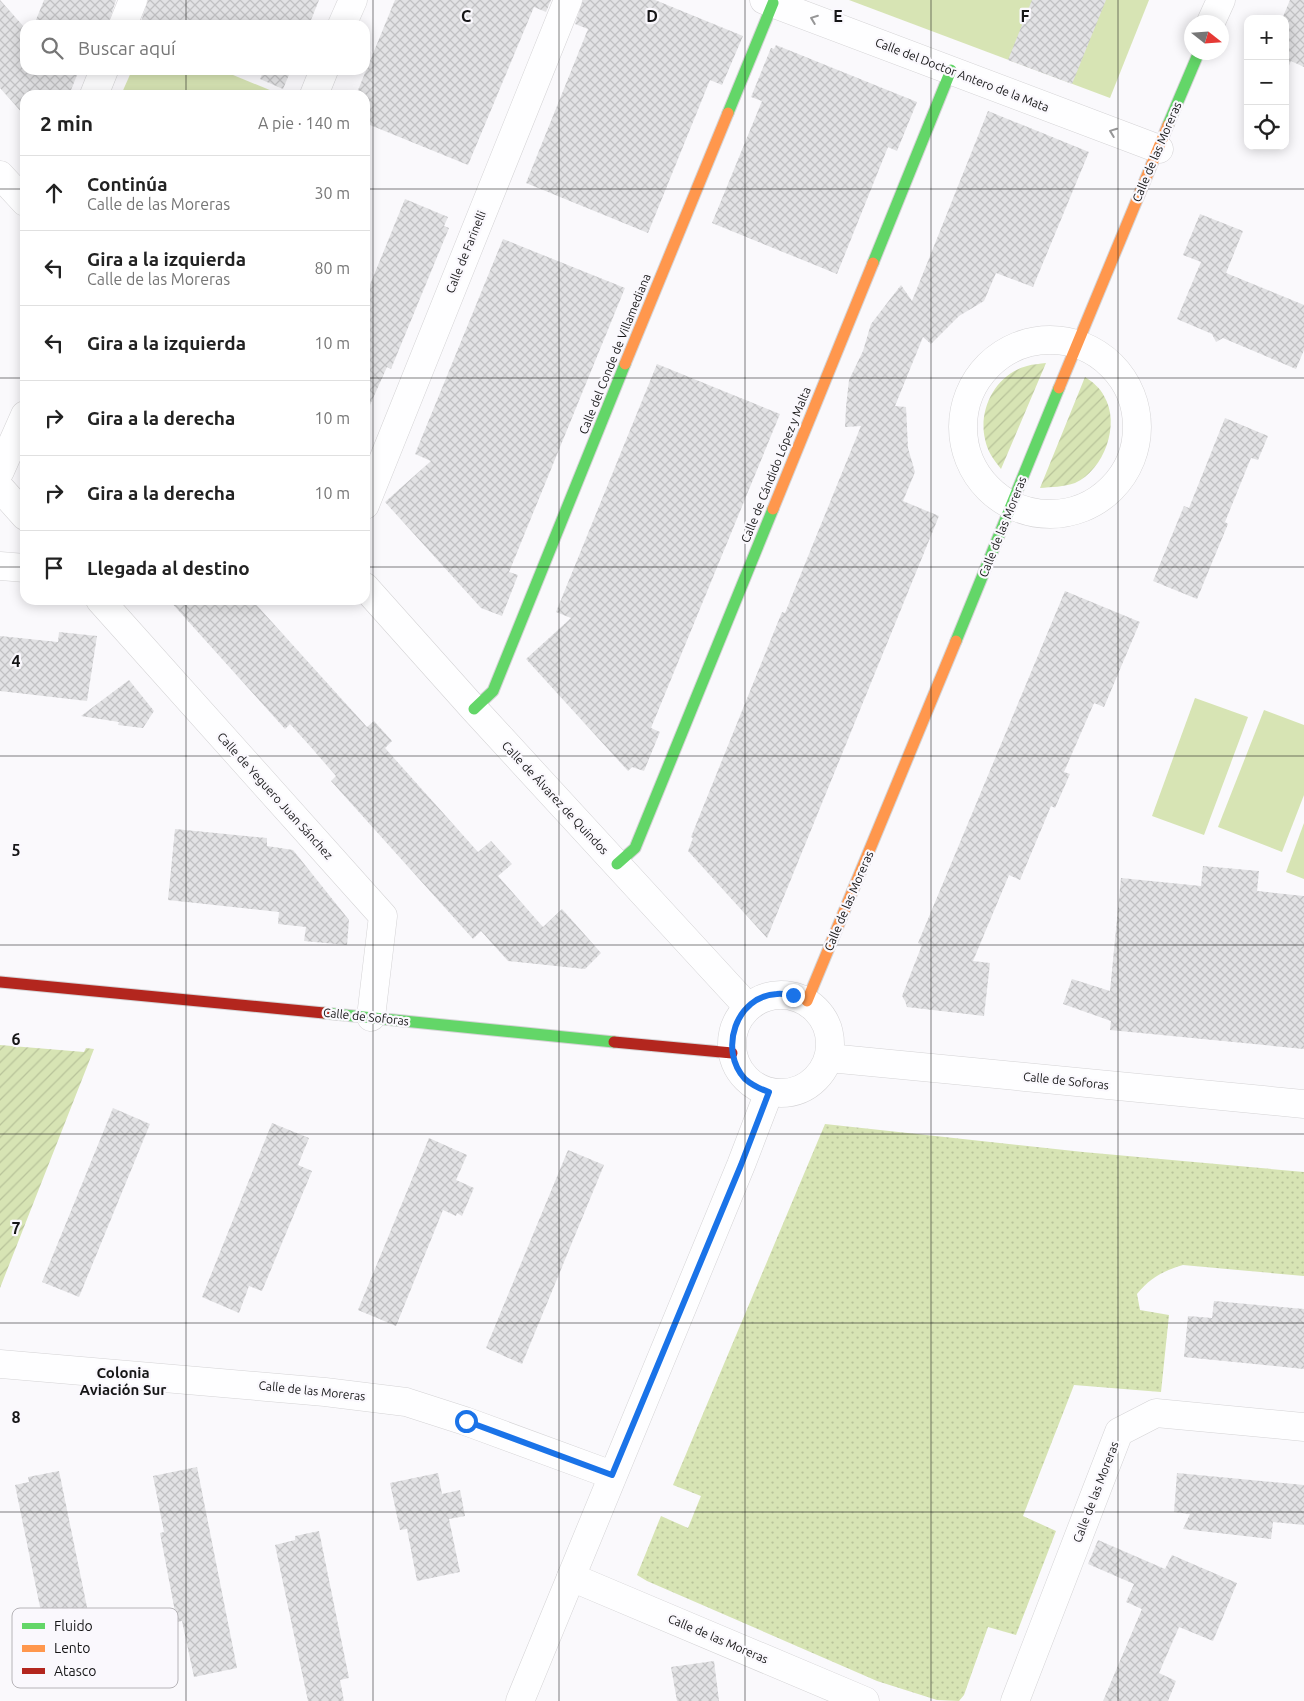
<!DOCTYPE html>
<html lang="es">
<meta charset="utf-8">
<style>
body{margin:0;font-family:Ubuntu,sans-serif;background:#f6f6f6;color:#222}
.controls{position:absolute;right:15px;top:15px;display:grid;overflow:hidden;border-radius:10px;box-shadow:0 2px 12px #0003}
.controls button{width:45px;height:45px;display:grid;place-items:center;padding:0;border:0;border-bottom:1px solid #e0e0e0;background:#fff;color:#222;font:25px sans-serif}
.compass{position:absolute;left:1184px;top:15px;width:45px;height:45px;border-radius:50%;background:#fff;box-shadow:0 2px 12px #0003;rotate:107deg}
.stop{position:absolute;width:15px;height:15px;margin:-11px;border:4px solid #1a73e8;border-radius:50%;background:#fff}
.stop.end{background:#1a73e8;border-color:#fff;box-shadow:0 1px 5px #0008}
.list{margin:0;padding:0;list-style:none}
h2{display:flex;justify-content:space-between;align-items:center;height:65px;margin:0;padding:0 20px;font-size:21px}
h2 small{font-size:16px;font-weight:400;color:#767676}
.list li{display:grid;grid-template-columns:32px 1fr auto;gap:15px;align-items:center;box-sizing:border-box;height:75px;padding:0 20px;border-top:1px solid #e0e0e0}
.list b{display:block;font-size:19px;white-space:nowrap}
.list p{margin:0;font-size:16px;white-space:nowrap;color:#767676}
.list em{font-size:16px;font-style:normal;color:#767676}
.icon{flex:none;width:28px;height:28px;fill:none;stroke:currentColor;stroke-width:2;stroke-linecap:round;stroke-linejoin:round}
.map{position:relative;flex:none;width:1304px;height:1701px;overflow:hidden}
.search{position:absolute;background:#fff;box-shadow:0 2px 12px #0003;left:20px;top:20px;width:350px;height:55px;display:flex;align-items:center;gap:12px;box-sizing:border-box;padding:0 18px;border-radius:15px;color:#767676;font-size:19px}
.panel{position:absolute;background:#fff;box-shadow:0 2px 12px #0003;left:20px;top:90px;width:350px;height:515px;border-radius:15px}
.map>svg:first-child{display:block}
</style>
<div class="map">
<svg width="1304" height="1701" viewBox="0 0 1304 1701">
<defs>
<pattern id="grass-dots" width="8" height="8" patternUnits="userSpaceOnUse" patternTransform="scale(1.25)"><rect width="8" height="8" fill="#d7e4b4"/><path d="M2 2h.1M6 6h.1" fill="none" stroke="#b8c39a" stroke-width="1.8" stroke-linecap="round"/></pattern>
<pattern id="garden-furrows" width="10" height="10" patternUnits="userSpaceOnUse" patternTransform="scale(1.25)"><rect width="10" height="10" fill="#d7e4b4"/><path d="M-1 1l2-2M0 10L10 0M9 11l2-2" fill="none" stroke="#b8c39a"/></pattern>
<pattern id="building-cross-hatch" width="8" height="8" patternUnits="userSpaceOnUse" patternTransform="scale(1.25)"><rect width="8" height="8" fill="#e2e2e4"/><path d="M0 0l8 8M0 8l8-8" fill="none" stroke="#c1c1c3"/></pattern>
</defs>
<rect width="100%" height="100%" fill="#faf9fc"/>
<path fill="url(#grass-dots)" d="M825 1124 1083 1152 1304 1172V1276L1183 1265C1163 1271 1150 1278 1137 1294L1140 1310 1169 1315 1161 1392 1074 1385 1023 1516 1056 1531 1016 1635 988 1627 964 1695 959 1701 937 1700 877 1681 647 1581 637 1575 661 1516 688 1528 701 1496 673 1485Z"/>
<g fill="#d7e4b4">
<polygon points="849,0 1149,0 1110,98"/>
<polygon points="132,70 221,70 277,93 276,95 121,95"/>
<polygon points="1195,698 1248,717 1204,835 1152,816"/>
<polygon points="1264,710 1304,725 1304,795 1282,852 1218,827"/>
<polygon points="1304,823 1304,879 1286,872"/>
</g>
<g fill="url(#garden-furrows)">
<path d="M1046 363 1001 469C994 460 987 451 985 439 978 409 996 374 1027 366 1033 364 1040 364 1046 363Z"/>
<path d="M1085 377C1093 382 1100 388 1104 396 1121 424 1104 470 1075 483 1064 487 1051 487 1040 488Z"/>
<polygon points="0,1045 84,1052 86,1048 94,1049 0,1288"/>
</g>
<g fill="url(#building-cross-hatch)">
<polygon points="0,0 25,28 25,70 79,70 69,95 25,95 25,116 0,88"/>
<polygon points="44,0 116,0 108,25 34,25"/>
<polygon points="148,0 319,0 309,25 140,25"/>
<polygon points="395,0 551,0 546,12 534,7 468,165 365,123 365,95 356,95"/>
<polygon points="583,0 655,0 743,36 722,85 710,80 648,233 526,183 588,29 575,24"/>
<polygon points="1032,0 1106,0 1072,84 1008,60"/>
<polygon points="1290,0 1304,0 1304,67 1291,61 1285,75 1285,19 1282,19"/>
<polygon points="776,45 917,102 897,151 888,147 837,274 712,223 762,101 751,97 771,48 774,49"/>
<polygon points="264,70 291,70 283,89 260,79"/>
<polygon points="988,111 1089,152 1033,287 996,273 984,301 959,316 931,344 923,337 895,406 906,407 908,448 915,472 903,501 939,516 767,938 688,851 693,838 691,837 782,612 785,613 861,426 845,427 846,407 849,380 863,351 871,324 901,285 912,301"/>
<polygon points="405,199 448,217 444,226 449,228 391,369 387,367 365,416 365,297"/>
<polygon points="1200,214 1243,231 1226,273 1304,305 1304,350 1296,369 1223,338 1216,342 1212,334 1177,319 1201,262 1183,255"/>
<polygon points="503,239 625,288 509,572 518,575 502,616 481,608 385,502 431,461 415,454"/>
<polygon points="657,364 780,414 651,728 660,732 644,771 632,767 628,771 526,659 571,618 556,612"/>
<polygon points="1225,418 1268,436 1258,460 1251,458 1225,522 1228,524 1197,599 1153,581 1184,506 1189,508"/>
<polygon points="1065,591 1140,622 1104,707 1094,703 1064,772 1070,774 1055,808 1051,806 1020,880 1009,875 973,961 990,963 984,1016 907,1007 905,1001 902,996 922,945 918,943"/>
<polygon points="169,600 252,600 367,727 374,721 392,741 385,748 478,852 491,841 512,864 498,876 543,927 562,909 601,953 585,969 508,961 481,931 473,939 331,781 336,776 309,745 290,724 285,729"/>
<polygon points="59,632 97,636 87,701 0,691 0,636 58,642"/>
<polygon points="129,680 154,711 143,728 118,725 119,722 81,716"/>
<polygon points="175,829 267,838 267,846 293,850 349,920 347,945 304,941 306,927 278,924 279,912 168,900"/>
<polygon points="1203,866 1259,871 1257,891 1304,896 1304,1049 1110,1030 1111,1021 1063,1004 1072,979 1110,991 1121,878 1201,886"/>
<polygon points="113,1108 150,1124 79,1297 42,1282"/>
<polygon points="272,1123 309,1138 298,1165 312,1171 262,1291 249,1286 239,1313 202,1297"/>
<polygon points="429,1138 467,1155 456,1180 474,1188 462,1216 457,1213 456,1216 443,1210 396,1326 358,1310"/>
<polygon points="568,1150 604,1165 522,1364 486,1348"/>
<polygon points="1214,1301 1304,1309 1304,1369 1184,1357 1188,1316 1212,1318"/>
<polygon points="197,1467 237,1668 194,1677 182,1621 177,1622 160,1533 164,1532 153,1476"/>
<polygon points="59,1471 102,1680 71,1687 70,1682 56,1685 15,1485 29,1482 28,1477"/>
<polygon points="438,1473 442,1494 460,1490 465,1516 449,1519 460,1572 417,1581 407,1529 400,1530 390,1483"/>
<polygon points="1177,1473 1304,1485 1304,1525 1273,1522 1271,1539 1183,1529 1190,1514 1174,1512"/>
<polygon points="319,1531 349,1678 340,1680 344,1701 308,1701 275,1545 295,1540 295,1536"/>
<polygon points="1098,1540 1165,1569 1172,1555 1237,1583 1213,1641 1179,1627 1159,1673 1176,1681 1168,1701 1103,1701 1142,1609 1126,1602 1134,1584 1088,1564"/>
<polygon points="714,1661 719,1701 677,1701 671,1667"/>
</g>
<g fill="none" stroke-linecap="round" stroke-linejoin="round">
<g stroke="#d4d3d5" stroke-width="29">
<g id="street">
<polyline points="764,0 1159,149"/>
<polyline points="1211,22 1221,0"/>
<polyline points="123,25 133,0"/>
<polyline points="342,25 353,0"/>
<polyline points="94,95 104,70"/>
<polyline points="314,95 324,70"/>
<polyline points="0,175 25,202"/>
<circle cx="1050" cy="427" r="87"/>
<polyline points="0,471 25,415"/>
<polyline points="0,488 25,516"/>
<polyline points="365,505 568,0"/>
<polyline points="0,566 25,568"/>
<polyline points="365,587 474,709 748,1007"/>
<polyline points="100,600 383,916 371,1017"/>
<circle cx="781" cy="1044" r="49"/>
<polyline points="829,1058 1304,1104"/>
<polyline points="0,1364 325,1392 406,1402 465,1421 612,1475"/>
<polyline points="571,1577 865,1701"/>
<polyline points="520,1701 741,1165 769,1092"/>
<polyline points="1015,1701 1119,1432 1156,1413 1304,1427"/>
</g>
</g>
<g stroke="#d4d3d5" stroke-width="13">
<g id="fast">
<polyline points="728,113 773,3"/>
<polyline points="1168,125 1199,52"/>
<polyline points="873,263 951,70"/>
<polyline points="956,641 1059,388"/>
<polyline points="474,709 493,691 625,364"/>
<polyline points="617,864 635,848 773,509"/>
<polyline points="324,1013 614,1042"/>
</g>
</g>
<g stroke="#d4d3d5" stroke-width="13">
<g id="slow">
<polyline points="625,364 728,113"/>
<polyline points="1059,388 1168,125"/>
<polyline points="773,509 873,263"/>
<polyline points="807,1001 956,641"/>
</g>
</g>
<g stroke="#d4d3d5" stroke-width="13">
<g id="jam">
<polyline points="0,982 324,1013"/>
<polyline points="614,1042 732,1053"/>
</g>
</g>
<use href="#street" stroke="#fefeff" stroke-width="28"/>
<use href="#fast" stroke="#63d668" stroke-width="11"/>
<use href="#slow" stroke="#ff974d" stroke-width="11"/>
<use href="#jam" stroke="#b3261e" stroke-width="11"/>
</g>
<defs><path id="oneway-chevron" d="M-2-3.5L2.5 0L-2 3.5" fill="none" stroke-width="1.6" stroke-linecap="round" stroke-linejoin="round" transform="scale(1.25)"/></defs>
<g stroke="#969697">
<use href="#oneway-chevron" transform="translate(814 19) rotate(-159)"/>
<use href="#oneway-chevron" transform="translate(1113 132) rotate(-159)"/>
</g>
<g fill="none" stroke-linecap="round" stroke-linejoin="round">
<path stroke="#1a73e8" stroke-width="6" d="M466 1421 612 1475 741 1165 769 1092C760 1089 752 1085 745 1079 718 1050 736 996 777 994 782 993 788 995 793 995"/>
</g>
<path fill="none" stroke="#161617" stroke-width="1" stroke-opacity="0.55" d="M186 0V25M373 0V1701M559 0V1701M745 0V1701M931 0V1701M1118 0V1701M186 70V95M0 189H25M365 189H1304M0 378H25M365 378H1304M0 567H25M365 567H1304M186 600V1701M0 756H1304M0 945H1304M0 1134H1304M0 1323H1304M0 1512H1304"/>
<g text-anchor="middle" stroke-width="4.5" stroke-linejoin="round" paint-order="stroke">
<g font-size="12" fill="#161617" stroke="#faf8fd">
<text transform="translate(962 75) rotate(21)" y="4">Calle del Doctor Antero de la Mata</text>
<text transform="translate(1157 152) rotate(-67)" y="4">Calle de las Moreras</text>
<text transform="translate(466 252) rotate(-68)" y="4">Calle de Farinelli</text>
<text transform="translate(615 354) rotate(-68)" y="4">Calle del Conde de Villamediana</text>
<text transform="translate(776 465) rotate(-68)" y="4">Calle de Cándido López y Malta</text>
<text transform="translate(1003 527) rotate(-68)" y="4">Calle de las Moreras</text>
<text transform="translate(275 796) rotate(48)" y="4">Calle de Yeguero Juan Sánchez</text>
<text transform="translate(555 798) rotate(47)" y="4">Calle de Álvarez de Quindos</text>
<text transform="translate(849 901) rotate(-67)" y="4">Calle de las Moreras</text>
<text transform="translate(366 1017) rotate(6)" y="4">Calle de Soforas</text>
<text transform="translate(1066 1081) rotate(6)" y="4">Calle de Soforas</text>
<text transform="translate(312 1391) rotate(6)" y="4">Calle de las Moreras</text>
<text transform="translate(1096 1492) rotate(-69)" y="4">Calle de las Moreras</text>
<text transform="translate(718 1639) rotate(23)" y="4">Calle de las Moreras</text>
</g>
<g font-size="15" font-weight="bold" fill="#161617" stroke="#faf8fd">
<text x="123" y="1378">Colonia<tspan x="123" dy="17">Aviación Sur</tspan></text>
</g>
</g>
<rect x="12" y="1608" width="166" height="80" rx="8" fill="#faf8fd" stroke="#b6b4b8" stroke-width="1"/>
<rect x="22" y="1623" width="23" height="6" fill="#63d668"/>
<rect x="22" y="1645" width="23" height="7" fill="#ff974d"/>
<rect x="22" y="1668" width="23" height="6" fill="#b3261e"/>
<g font-size="14" fill="#161617">
<text x="54" y="1631">Fluido</text>
<text x="54" y="1653">Lento</text>
<text x="54" y="1676">Atasco</text>
</g>
<g font-size="16" text-anchor="middle" font-weight="bold" fill="#161617" stroke="#faf8fd" stroke-width="4.5" stroke-linejoin="round" paint-order="stroke">
<text x="466" y="22">C</text>
<text x="652" y="22">D</text>
<text x="838" y="22">E</text>
<text x="1025" y="22">F</text>
<text x="16" y="667">4</text>
<text x="16" y="856">5</text>
<text x="16" y="1045">6</text>
<text x="16" y="1234">7</text>
<text x="16" y="1423">8</text>
</g>
</svg>
<div class="controls">
<button>+</button>
<button>−</button>
<button><svg class="icon" aria-label="locate" viewBox="0 0 24 24"><circle cx="12" cy="12" r="6"/><path d="M12 2v4M12 18v4M2 12h4M18 12h4"/></svg></button>
</div>
<svg class="compass" viewBox="-18 -18 36 36"><path d="M0-13l5 13h-10z" fill="#e53935"/><path d="M0 13l5-13h-10z" fill="#767676"/></svg>
<div class="stop" style="left:466px;top:1421px"></div>
<div class="stop end" style="left:793px;top:995px"></div>
<div class="search"><svg class="icon" aria-label="search" viewBox="0 0 24 24"><circle cx="10" cy="10" r="6"/><path d="M15 15l6 6"/></svg>Buscar aquí</div>
<section class="panel">
<h2>2 min<small>A pie · 140 m</small></h2>
<ul class="list">
<li><svg class="icon" aria-label="ahead" viewBox="0 0 24 24"><path d="M12 20V5M6 11l6-6 6 6"/></svg><div><b>Continúa</b><p>Calle de las Moreras</p></div><em>30 m</em></li>
<li><svg class="icon" aria-label="left" viewBox="0 0 24 24"><path d="M17 20v-9H6M10 6l-5 5 5 5"/></svg><div><b>Gira a la izquierda</b><p>Calle de las Moreras</p></div><em>80 m</em></li>
<li><svg class="icon" aria-label="left" viewBox="0 0 24 24"><path d="M17 20v-9H6M10 6l-5 5 5 5"/></svg><div><b>Gira a la izquierda</b></div><em>10 m</em></li>
<li><svg class="icon" aria-label="right" viewBox="0 0 24 24"><path d="M7 20v-9h11M14 6l5 5-5 5"/></svg><div><b>Gira a la derecha</b></div><em>10 m</em></li>
<li><svg class="icon" aria-label="right" viewBox="0 0 24 24"><path d="M7 20v-9h11M14 6l5 5-5 5"/></svg><div><b>Gira a la derecha</b></div><em>10 m</em></li>
<li><svg class="icon" aria-label="arrive" viewBox="0 0 24 24"><path d="M6 21V4h12l-3 4 3 4H6"/></svg><div><b>Llegada al destino</b></div></li>
</ul>
</section>
</div>
